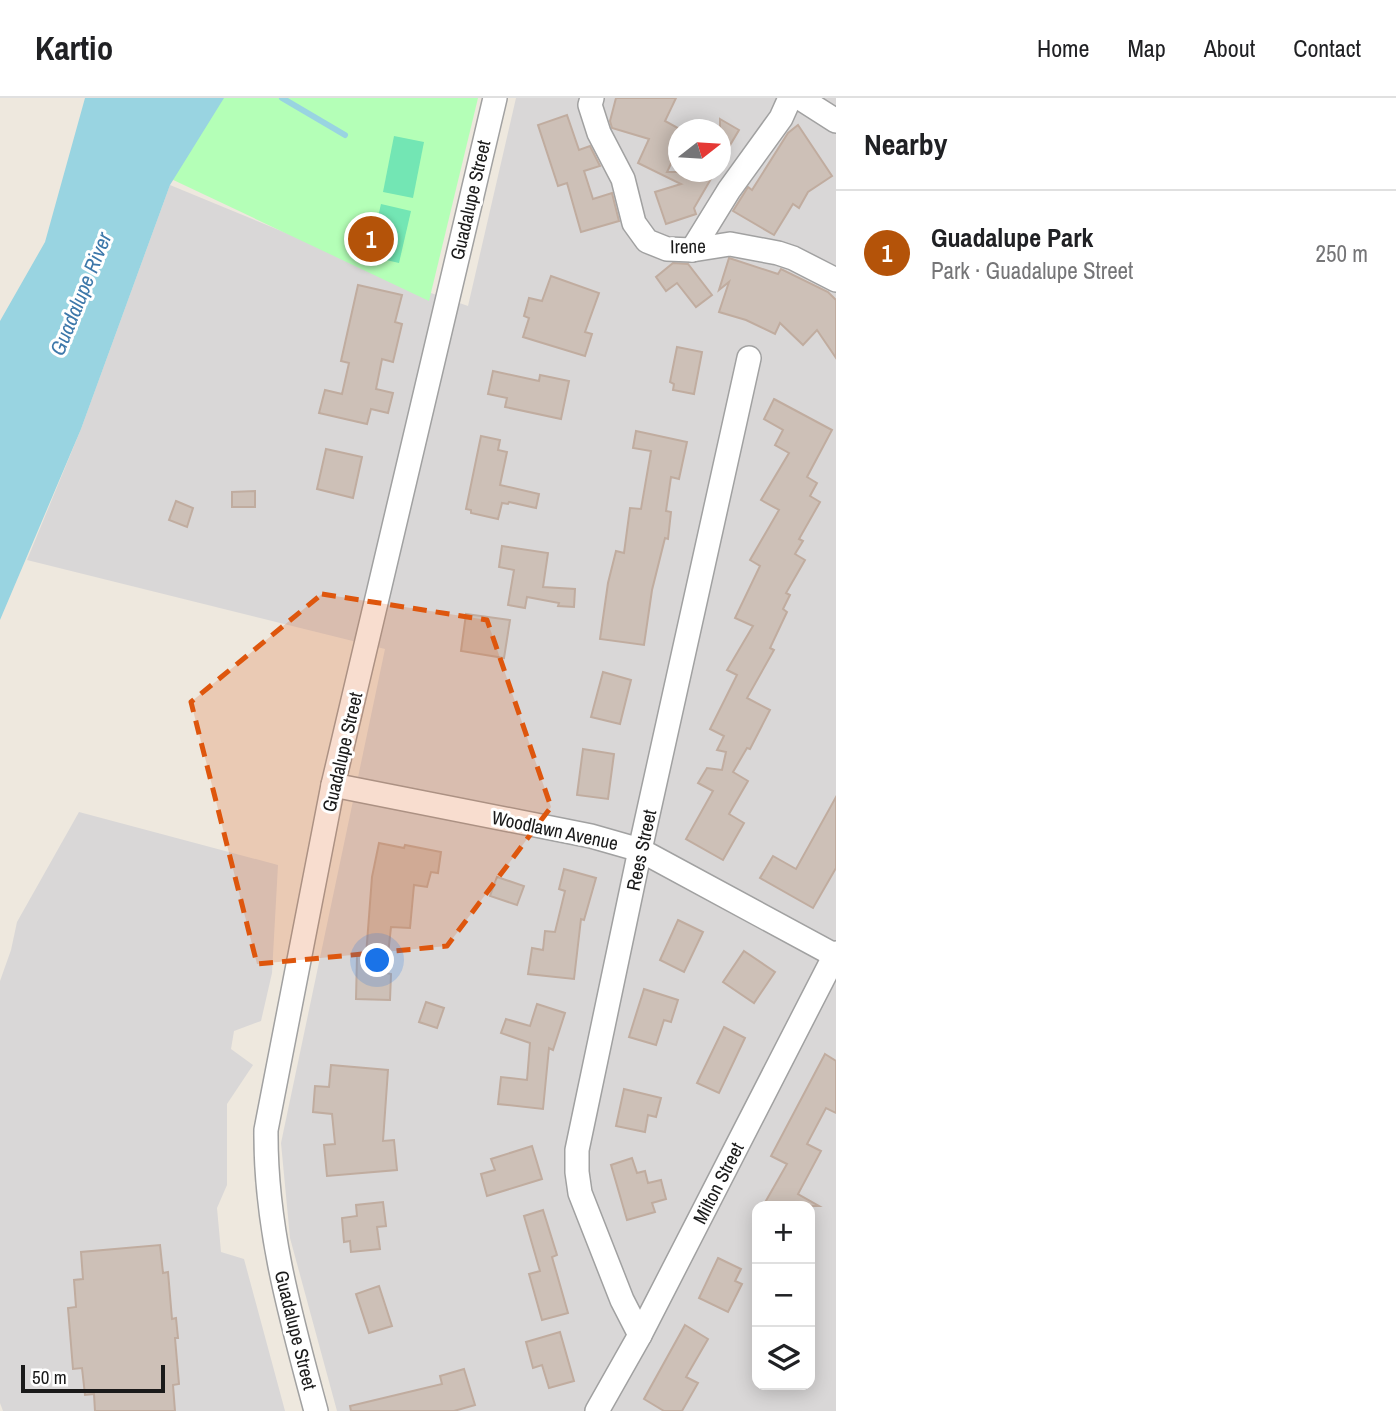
<!DOCTYPE html>
<meta charset="utf-8">
<style>
body{margin:0;font-family:"Archivo Narrow",sans-serif;background:#f2f2f2;color:#202124}
.controls{position:absolute;right:21px;bottom:21px;display:grid;overflow:hidden;border-radius:14px;box-shadow:0 4px 18px #0003}
.controls button{width:63px;height:63px;display:grid;place-items:center;padding:0;border:0;border-bottom:2px solid #e0e0e0;background:#fff;color:#202124;font:35px sans-serif}
.compass{position:absolute;left:668px;top:21px;width:63px;height:63px;border-radius:50%;background:#fff;box-shadow:0 4px 18px #0003;rotate:73deg}
.scale{position:absolute;left:21px;bottom:18px;width:144px;box-sizing:border-box;padding-left:7px;border:4px solid #1a1a1a;border-top:0;font-size:19px;line-height:24px;white-space:nowrap;color:#1a1a1a;-webkit-text-stroke:5px #fff;paint-order:stroke}
.you{position:absolute;left:378px;top:863px;width:24px;height:24px;margin:-18px;border:5px solid #fff;border-radius:50%;background:#1a73e8;box-shadow:0 0 0 10px #1a73e833}
.badge{display:grid;place-items:center;width:46px;height:46px;border-radius:50%;background:#b45309;color:#fff;font-size:23px;font-weight:700}
.pin{position:absolute;translate:-50% -50%;border:4px solid #fff;box-shadow:0 2px 7px #0006}
.list{margin:0;padding:0;list-style:none}
h2{display:flex;justify-content:space-between;align-items:center;height:91px;margin:0;padding:0 28px;font-size:30px}
h2 small{font-size:23px;font-weight:400;color:#757577}
.list li{display:grid;grid-template-columns:46px 1fr auto;gap:21px;align-items:center;box-sizing:border-box;height:126px;padding:0 28px;border-top:2px solid #e0e0e0}
.list b{display:block;font-size:26px;white-space:nowrap}
.list p{margin:0;font-size:23px;white-space:nowrap;color:#757577}
.list em{font-size:23px;font-style:normal;color:#757577}
.icon{flex:none;width:38px;height:38px;fill:none;stroke:currentColor;stroke-width:2;stroke-linecap:round;stroke-linejoin:round}
.map{position:relative;flex:none;width:836px;height:1313px;overflow:hidden}
header{display:flex;align-items:center;gap:42px;box-sizing:border-box;height:98px;padding:0 35px;background:#fff;border-bottom:2px solid #e0e0e0}
header strong{font-size:33px}
nav{display:flex;gap:38px;margin-inline-start:auto;font-size:24px}
main{display:flex}
aside{flex:1;background:#fff}
.map>svg:first-child{display:block}
</style>
<header>
<strong>Kartio</strong>
<nav><a>Home</a><a>Map</a><a>About</a><a>Contact</a></nav>
</header>
<main>
<div class="map">
<svg width="836" height="1313" viewBox="0 0 836 1313">
<rect width="100%" height="100%" fill="#eee8de"/>
<g fill="#d9d7d7" fill-rule="evenodd">
<path d="M516 0H836V1313H337L290 1140 281 1045 385 551 27 462 81 331 170 87 431 195 468 208ZM678 32H720V74H678ZM757 1108H810V1287H757Z"/>
<polygon points="79,714 278,767 272,875 261,923 234,933 231,951 253,967 227,1006 227,1087 217,1110 221,1154 244,1161 285,1313 3,1313 0,1305 0,883 11,852 17,824"/>
</g>
<polygon fill="#b4ffb7" points="204,0 478,0 429,203 167,79"/>
<g fill="#73e6b4">
<polygon points="394,38 424,44 413,100 383,94"/>
<polygon points="381,106 411,113 399,165 369,158"/>
</g>
<polygon fill="#99d4e1" points="85,0 224,0 170,87 81,331 0,522 0,223 45,144"/>
<g fill="none" stroke-linecap="round" stroke-linejoin="round">
<polyline stroke="#99d4e1" stroke-width="6" points="282,0 345,37"/>
</g>
<g fill="#cdc0b7" stroke="#c0ac9f" stroke-width="2">
<polygon points="616,0 676,0 665,23 678,30 678,51 667,74 715,74 694,110 696,116 666,126 655,94 681,86 638,65 649,41 612,30 610,23"/>
<polygon points="567,17 579,52 590,48 600,68 584,73 593,101 612,95 619,123 581,134 567,85 558,88 538,27"/>
<polygon points="720,21 739,32 720,64"/>
<polygon points="798,27 832,78 808,94 799,110 793,106 774,137 733,113 748,89 752,92 788,35"/>
<polygon points="729,160 778,176 781,171 828,194 836,202 836,260 817,232 803,247 780,225 775,236 746,222 719,214 729,184 719,192"/>
<polygon points="673,165 688,166 712,197 696,209 677,185 666,193 656,179"/>
<polygon points="551,178 599,195 585,234 592,236 585,258 523,239 529,220 524,218 529,200 542,203"/>
<polygon points="358,187 402,197 395,224 402,226 393,264 382,261 376,291 393,295 388,315 371,311 367,326 319,315 325,292 342,296 349,265 341,263"/>
<polygon points="677,249 702,254 694,296 673,292 674,286 670,284"/>
<polygon points="493,273 539,283 540,277 569,283 561,321 505,309 507,300 488,296"/>
<polygon points="774,301 832,332 807,379 817,385 810,398 820,404 799,441 803,443 795,456 805,462 786,495 790,497 783,511 787,514 770,550 774,552 747,600 770,612 750,651 747,650 733,674 748,683 729,716 744,725 723,762 686,741 713,693 698,685 707,670 722,672 726,654 717,652 724,638 710,631 737,577 727,572 753,528 735,520 760,468 750,462 779,412 761,402 789,355 775,347 783,332 764,321"/>
<polygon points="636,333 687,344 679,381 671,379 666,413 671,414 668,441 665,440 652,492 644,547 600,541 608,485 616,453 624,455 630,410 641,411 651,353 633,350"/>
<polygon points="481,338 500,342 498,352 507,354 500,387 539,396 536,410 509,404 508,406 502,405 498,421 471,415 471,412 466,411"/>
<polygon points="326,351 362,359 353,400 317,391"/>
<polygon points="255,393 255,409 232,409 232,394"/>
<polygon points="176,403 193,410 187,429 169,422"/>
<polygon points="502,448 548,455 543,489 575,491 574,509 558,508 559,505 527,499 525,510 508,507 514,472 499,469"/>
<polygon points="466,516 510,522 504,560 461,553"/>
<polygon points="603,574 631,582 620,626 591,619"/>
<polygon points="583,651 614,656 608,701 577,697"/>
<polygon points="836,699 836,770 813,810 760,780 773,758 796,771"/>
<polygon points="379,745 404,750 405,747 441,754 438,775 431,774 427,789 414,787 410,830 391,829 386,875 391,876 390,902 356,901 357,858 366,858 372,779"/>
<polygon points="564,771 596,780 584,822 581,821 574,881 528,876 532,850 543,852 545,833 555,834 565,793 559,791"/>
<polygon points="497,779 524,788 517,807 490,798"/>
<polygon points="678,822 703,834 684,874 660,862"/>
<polygon points="744,853 775,874 754,905 723,884"/>
<polygon points="644,891 678,902 671,924 664,922 656,947 629,939"/>
<polygon points="426,904 444,910 437,930 419,924"/>
<polygon points="537,906 565,915 553,952 549,950 543,1011 498,1006 501,979 527,982 530,945 501,935 506,921 530,928"/>
<polygon points="724,929 745,940 719,995 697,985"/>
<polygon points="825,956 836,963 836,1015 826,1010 807,1046 821,1053 798,1096 819,1108 763,1108 787,1066 771,1058"/>
<polygon points="331,967 388,972 383,1043 394,1042 397,1072 327,1078 324,1047 335,1046 332,1016 313,1014 315,988 329,989"/>
<polygon points="624,991 661,1000 656,1019 648,1017 645,1034 616,1028"/>
<polygon points="532,1048 542,1081 487,1098 481,1076 495,1072 491,1061"/>
<polygon points="632,1060 637,1075 645,1073 648,1085 661,1082 666,1101 652,1105 655,1114 627,1122 611,1067"/>
<polygon points="383,1104 386,1128 377,1129 380,1151 351,1154 350,1143 344,1144 342,1120 357,1118 356,1107"/>
<polygon points="543,1112 557,1157 552,1159 568,1215 542,1222 529,1176 540,1173 524,1118"/>
<polygon points="160,1147 163,1175 168,1174 172,1221 176,1220 178,1240 175,1240 179,1286 173,1287 175,1313 95,1313 94,1296 85,1297 82,1270 73,1271 68,1210 76,1209 74,1182 83,1181 81,1154"/>
<polygon points="718,1160 741,1171 735,1183 742,1186 728,1214 699,1200"/>
<polygon points="379,1188 392,1228 369,1235 356,1196"/>
<polygon points="685,1227 708,1241 686,1279 698,1285 682,1313 664,1313 644,1301"/>
<polygon points="560,1234 574,1283 549,1290 542,1267 533,1270 526,1244"/>
<polygon points="464,1271 475,1307 454,1313 351,1313 350,1308 442,1286 440,1278"/>
</g>
<g fill="none" stroke-linecap="round" stroke-linejoin="round">
<g stroke="#a1a1a1" stroke-width="26">
<g id="street">
<polyline points="592,0 590,7 599,35 623,81 634,125 647,143 667,151 692,152 730,146 778,155 793,160 836,182"/>
<polyline points="800,0 836,23"/>
<polyline points="692,152 729,92 781,20 790,0"/>
<polyline points="333,687 591,738 640,752 836,858"/>
<polyline points="640,1237 622,1202 580,1095 577,1074 577,1052 640,752 749,260"/>
<path d="M316 1313C291 1220 265 1129 266 1032L333 687 495 0"/>
<polyline points="597,1313 640,1237 836,855"/>
</g>
</g>
<use href="#street" stroke="#fff" stroke-width="23"/>
</g>
<path fill="#de560d" fill-opacity="0.2" stroke="#de560d" stroke-width="5" stroke-dasharray="14 9" stroke-linejoin="round" d="M322 496 487 522 551 709 447 848 257 866 191 604Z"/>
<g text-anchor="middle" stroke-width="6" stroke-linejoin="round" paint-order="stroke">
<g font-size="19" fill="#1a1a1a" stroke="#fff">
<text transform="translate(470 102) rotate(-77)" y="7">Guadalupe Street</text>
<text transform="translate(688 148) rotate(-1)" y="7">Irene</text>
<text transform="translate(342 654) rotate(-77)" y="7">Guadalupe Street</text>
<text transform="translate(555 732) rotate(12)" y="7">Woodlawn Avenue</text>
<text transform="translate(641 752) rotate(-78)" y="7">Rees Street</text>
<text transform="translate(718 1085) rotate(-63)" y="7">Milton Street</text>
<text transform="translate(296 1232) rotate(76)" y="7">Guadalupe Street</text>
</g>
<g font-size="21" font-style="italic" fill="#3d78aa" stroke="#fff">
<text transform="translate(81 196) rotate(-68)" y="7">Guadalupe River</text>
</g>
</g>
</svg>
<div class="controls">
<button>+</button>
<button>−</button>
<button><svg class="icon" aria-label="layers" viewBox="0 0 24 24"><path d="M12 4l9 5-9 5-9-5zM3 14l9 5 9-5"/></svg></button>
</div>
<svg class="compass" viewBox="-18 -18 36 36"><path d="M0-13l5 13h-10z" fill="#e53935"/><path d="M0 13l5-13h-10z" fill="#757577"/></svg>
<div class="scale">50 m</div>
<div class="you"></div>
<div class="pin badge" style="left:371px;top:141px">1</div>
</div>
<aside>
<h2>Nearby<small></small></h2>
<ul class="list">
<li><span class="badge">1</span><div><b>Guadalupe Park</b><p>Park · Guadalupe Street</p></div><em>250 m</em></li>
</ul>
</aside>
</main>
